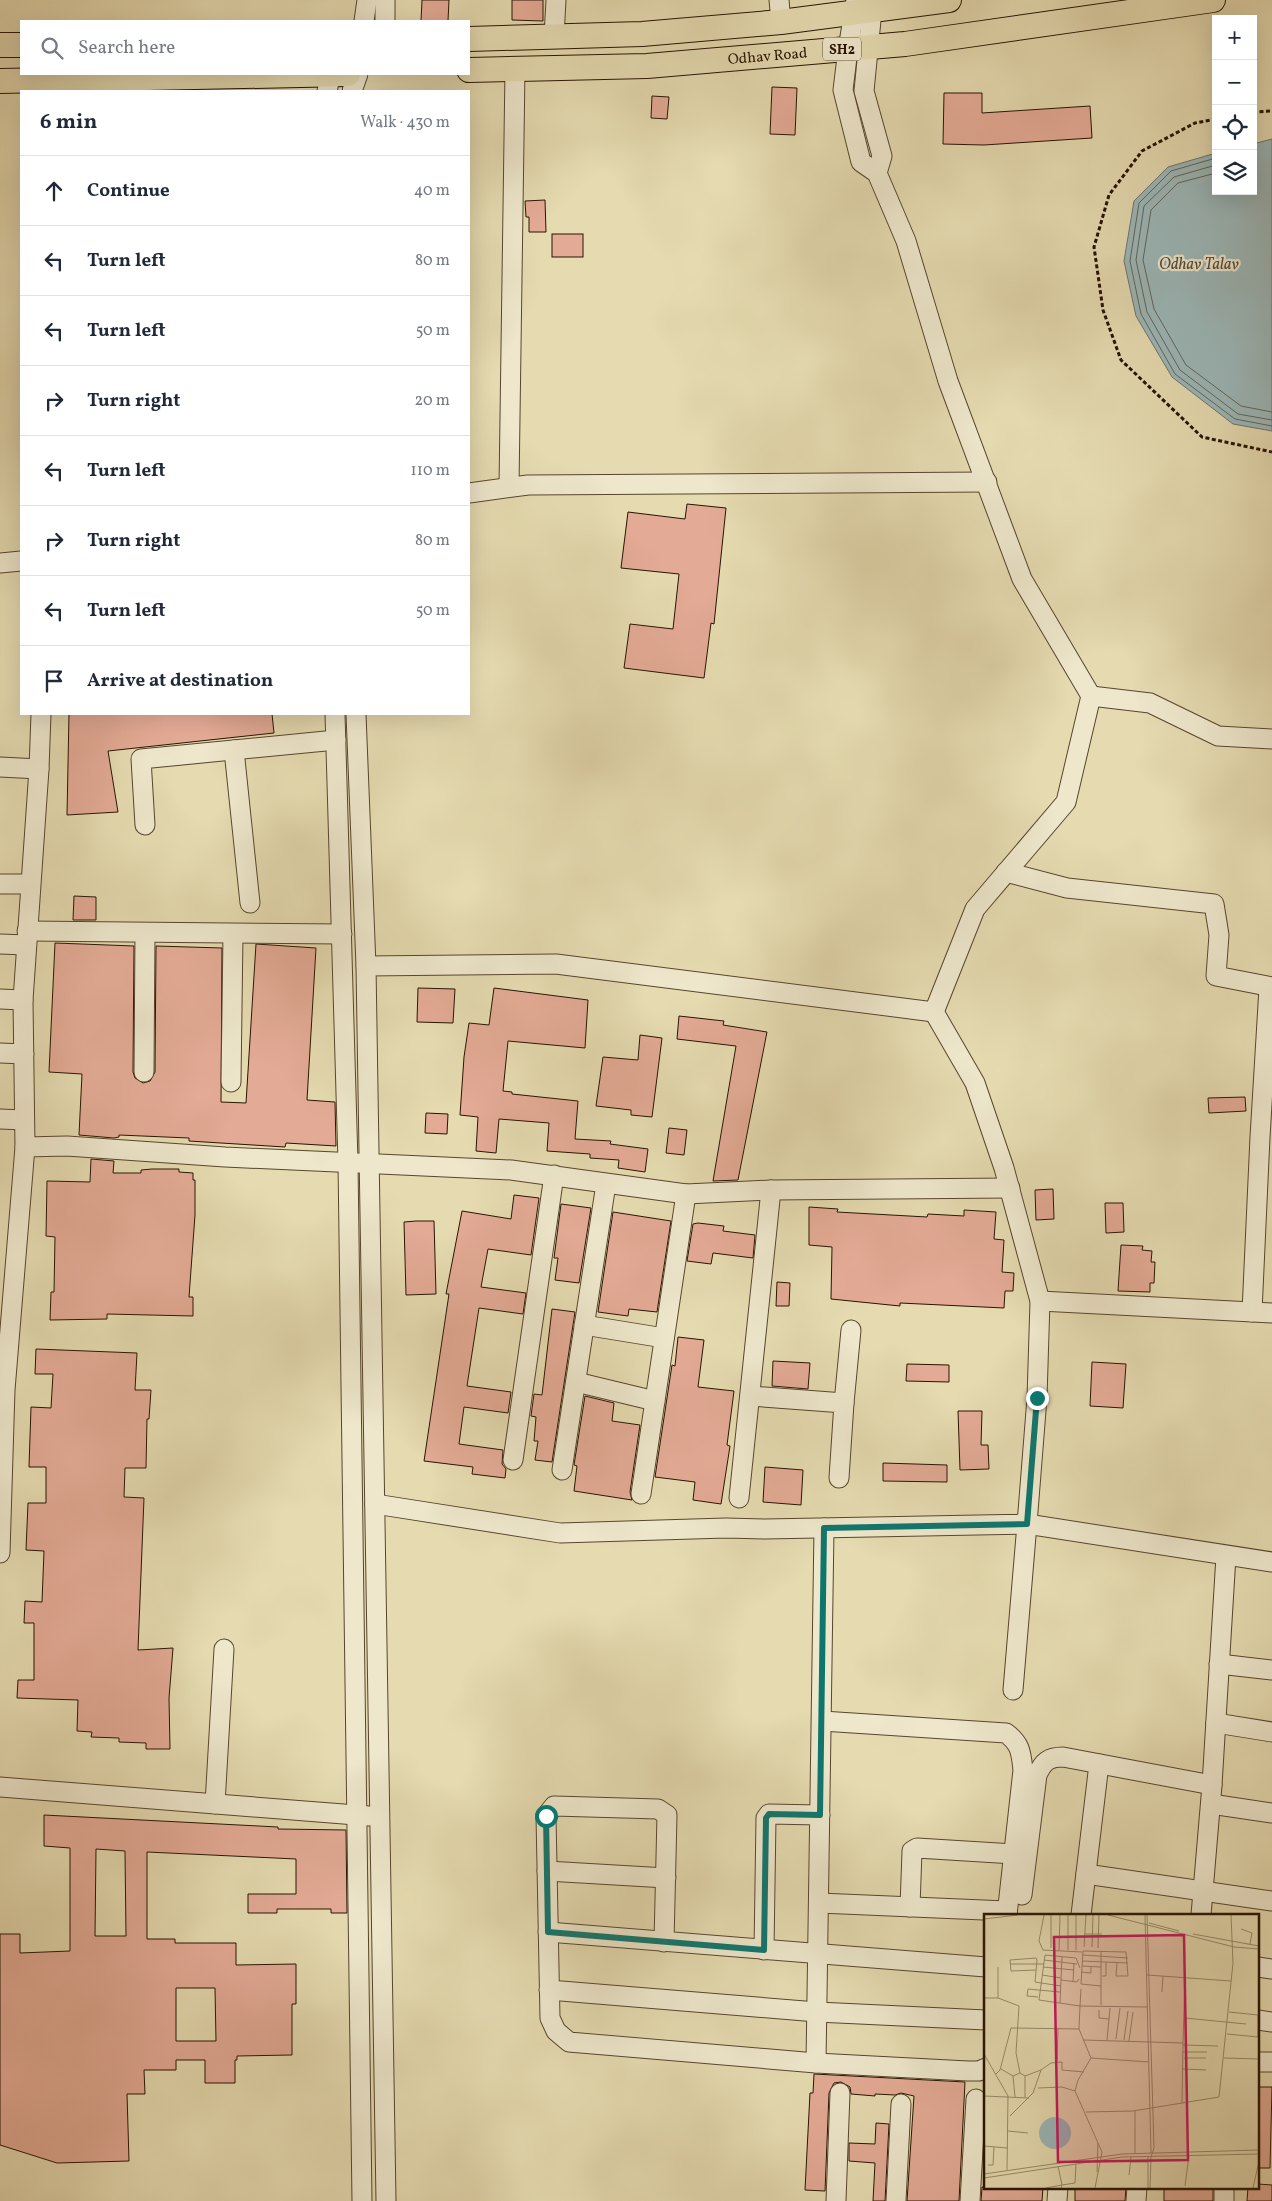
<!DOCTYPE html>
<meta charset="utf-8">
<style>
body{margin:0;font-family:Vollkorn,serif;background:#f2f2f3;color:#1f2937}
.controls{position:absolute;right:15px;top:15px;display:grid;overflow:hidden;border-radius:0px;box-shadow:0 5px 20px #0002}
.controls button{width:45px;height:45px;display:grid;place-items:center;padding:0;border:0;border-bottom:1px solid #e0e1e3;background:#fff;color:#1f2937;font:25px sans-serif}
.stop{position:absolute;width:15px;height:15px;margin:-11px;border:4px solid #0f766e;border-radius:50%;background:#fff}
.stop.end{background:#0f766e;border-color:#fff;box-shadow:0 1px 5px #0008}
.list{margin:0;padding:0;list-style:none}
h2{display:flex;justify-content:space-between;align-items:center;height:65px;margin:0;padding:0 20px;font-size:21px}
h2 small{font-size:16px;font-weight:400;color:#747a83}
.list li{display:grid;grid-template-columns:32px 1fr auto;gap:15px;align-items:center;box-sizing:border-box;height:70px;padding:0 20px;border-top:1px solid #e0e1e3}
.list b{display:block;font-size:19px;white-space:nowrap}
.list em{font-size:16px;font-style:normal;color:#747a83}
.icon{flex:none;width:28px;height:28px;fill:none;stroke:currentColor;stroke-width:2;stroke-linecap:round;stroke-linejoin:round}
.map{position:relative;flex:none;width:1272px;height:2201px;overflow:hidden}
.search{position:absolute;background:#fff;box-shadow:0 5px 20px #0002;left:20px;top:20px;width:450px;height:55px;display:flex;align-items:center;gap:12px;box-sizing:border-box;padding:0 18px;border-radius:0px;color:#747a83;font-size:19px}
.panel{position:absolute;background:#fff;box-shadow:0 5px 20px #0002;left:20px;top:90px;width:450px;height:625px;border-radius:0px}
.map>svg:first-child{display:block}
</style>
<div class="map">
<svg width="1272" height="2201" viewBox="0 0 1272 2201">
<rect width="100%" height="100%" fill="#e5dab0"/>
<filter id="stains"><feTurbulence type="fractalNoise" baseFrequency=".004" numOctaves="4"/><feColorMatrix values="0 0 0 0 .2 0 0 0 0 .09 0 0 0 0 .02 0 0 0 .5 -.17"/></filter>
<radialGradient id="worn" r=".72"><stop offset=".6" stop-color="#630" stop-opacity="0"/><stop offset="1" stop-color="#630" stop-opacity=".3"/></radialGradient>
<polygon fill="#9cb7b8" stroke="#6e766f" points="1272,139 1272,431 1233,424 1172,377 1136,316 1124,261 1134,201 1168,167 1216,153 1216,191 1253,191 1253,144"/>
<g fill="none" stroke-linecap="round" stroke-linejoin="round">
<g stroke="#62665c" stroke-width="1">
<polyline points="1216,158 1171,171 1139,203 1130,261 1141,314 1175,374 1235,419 1272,426"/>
<polyline points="1216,165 1174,177 1144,206 1136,260 1147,312 1180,370 1238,414 1272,420"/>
<polyline points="1216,173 1178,183 1151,210 1143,260 1154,309 1186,365 1241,406 1272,412"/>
</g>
</g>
<g fill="#e3aa95" stroke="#281401" fill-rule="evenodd">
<polygon points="422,0 449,0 448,21 421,21"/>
<polygon points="512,0 543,0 543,21 512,20"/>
<polygon points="772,87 797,88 795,135 770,134"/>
<polygon points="944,93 982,93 982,113 1090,106 1092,138 984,145 943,144"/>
<polygon points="652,96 669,97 667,119 651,118"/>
<polygon points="545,200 546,232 529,232 529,217 526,217 525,201"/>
<rect x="552" y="234" width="31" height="23"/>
<polygon points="687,504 726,508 714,624 711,623 704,678 624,668 630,624 673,629 679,574 621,568 628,512 685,519"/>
<polygon points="69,714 272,714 274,733 108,751 118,812 67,815"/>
<polygon points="74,896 96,897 96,920 73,920"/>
<polygon points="55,943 134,946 133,1072 135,1078 143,1083 150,1081 155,1072 156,946 222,948 221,1102 246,1103 256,944 316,948 307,1100 335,1102 336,1146 286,1143 285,1147 189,1141 189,1138 119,1135 119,1137 114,1138 79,1135 82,1074 49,1072"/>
<polygon points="418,988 455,989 453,1023 417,1022"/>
<polygon points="494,988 588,1000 585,1048 508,1041 503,1091 512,1092 512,1094 578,1101 575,1139 611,1141 610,1144 648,1149 645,1172 618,1168 619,1160 590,1158 590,1154 547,1151 549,1123 499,1119 496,1153 476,1151 478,1117 460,1115 464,1057 469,1023 489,1025"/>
<polygon points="679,1016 724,1021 723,1025 767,1032 738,1180 713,1181 736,1046 677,1039"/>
<polygon points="640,1035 662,1038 652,1117 631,1115 631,1110 596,1106 603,1057 638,1060"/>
<polygon points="1245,1097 1246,1111 1209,1113 1208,1098"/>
<polygon points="426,1113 448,1114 447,1134 425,1133"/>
<polygon points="669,1128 687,1130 684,1155 666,1153"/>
<polygon points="91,1159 114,1161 113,1173 141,1173 141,1170 152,1169 179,1169 179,1172 193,1173 193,1180 195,1180 195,1215 189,1297 193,1297 193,1316 107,1314 107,1319 50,1320 51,1292 54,1292 55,1237 46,1236 47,1181 90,1182"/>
<polygon points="1053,1189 1054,1219 1036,1220 1035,1190"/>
<polygon points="514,1195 539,1198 531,1255 488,1249 481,1287 526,1293 523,1314 479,1308 467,1386 511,1392 508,1413 464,1407 459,1444 503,1450 502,1464 506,1469 505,1478 472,1474 473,1467 424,1461 449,1294 446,1294 462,1211 511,1219"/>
<polygon points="1105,1203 1123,1203 1124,1232 1106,1233"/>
<polygon points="561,1204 591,1208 579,1283 555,1280 558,1258 554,1258"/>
<polygon points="809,1207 838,1209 837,1212 927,1217 928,1214 964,1216 964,1210 996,1212 994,1239 1004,1240 1002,1272 1014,1273 1013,1291 1005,1291 1004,1308 900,1303 900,1306 831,1299 832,1247 809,1245"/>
<polygon points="613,1212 671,1221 657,1312 629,1309 628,1316 598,1312"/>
<polygon points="416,1221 434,1221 436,1294 406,1295 404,1222"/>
<polygon points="698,1223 724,1226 723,1231 755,1235 753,1258 713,1253 711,1264 687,1261 693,1224"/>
<polygon points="1121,1245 1143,1246 1142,1250 1152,1251 1151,1262 1155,1262 1154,1283 1150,1283 1150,1292 1118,1291"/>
<polygon points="777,1282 790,1283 789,1306 776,1306"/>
<polygon points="552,1309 575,1312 552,1462 535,1460 538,1441 534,1441 536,1417 531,1416 534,1394 542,1395"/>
<polygon points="678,1337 704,1340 698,1387 734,1391 727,1445 730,1446 721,1504 693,1500 695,1482 655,1477 672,1365 675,1366"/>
<polygon points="36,1349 137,1353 135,1390 151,1390 149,1419 147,1419 146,1468 125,1468 124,1497 144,1498 138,1650 173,1648 169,1698 170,1749 146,1749 146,1743 119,1742 119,1738 91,1737 92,1732 77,1731 78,1700 17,1698 18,1680 34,1680 34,1623 24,1623 25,1601 42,1602 44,1551 26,1550 28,1503 46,1503 46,1467 29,1467 31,1407 51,1408 53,1374 35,1374"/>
<polygon points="773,1361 810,1363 808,1389 772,1386"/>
<polygon points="1092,1362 1126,1364 1123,1408 1090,1406"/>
<polygon points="907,1364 949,1365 949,1382 906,1381"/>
<polygon points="585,1396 614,1403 612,1421 640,1425 630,1492 632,1500 574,1491 577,1466 574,1465"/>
<polygon points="958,1411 982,1411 981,1445 988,1445 989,1469 960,1470"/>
<polygon points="883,1463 947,1465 947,1482 883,1481"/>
<polygon points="765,1467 803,1470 801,1505 763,1502"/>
<path d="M44 1815 278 1827V1829L346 1830 347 1913H331V1909H277V1913H248V1894H296V1859L147 1852V1939H175V1943H236V1965L296 1964V2004H292V2055L237 2056V2060H235V2083H205V2060H176V2070H144L145 2094H127L129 2161 57 2163 0 2145V1934H20V1953L70 1951V1848L44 1846ZM96 1849 125 1851 126 1936H95ZM176 1988H215L216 2041H176Z"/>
<polygon points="814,2074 965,2082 959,2201 907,2201 914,2096 901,2093 895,2095 875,2094 875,2096 851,2094 850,2087 841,2082 834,2083 829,2093 825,2191 805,2190 810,2093 813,2093"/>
<polygon points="1258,2087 1272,2087 1270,2168 1258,2168"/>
<polygon points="876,2123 889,2124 885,2201 873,2201 875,2163 849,2161 849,2143 875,2144"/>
<polygon points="1258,2184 1272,2185 1272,2201 1247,2201 1248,2187 1258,2187"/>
<polygon points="982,2187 1043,2187 1042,2201 981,2201"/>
<polygon points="1075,2187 1126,2187 1125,2201 1075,2201"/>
<rect x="1164" y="2187" width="49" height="14"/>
</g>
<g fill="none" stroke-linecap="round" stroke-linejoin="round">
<g stroke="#57462d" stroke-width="21">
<g id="minor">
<polyline points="779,0 781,22"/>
<polyline points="873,0 864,91 882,156 877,173"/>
<polyline points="364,21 367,0"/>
<polyline points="385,21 385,0"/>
<polyline points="554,37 556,0"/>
<polyline points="327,91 331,74"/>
<polyline points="352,91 358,74"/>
<polyline points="509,487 515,69"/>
<polyline points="469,493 528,485 987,482"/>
<polyline points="0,563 21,561"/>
<polyline points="1091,696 1150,703 1218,736 1272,739"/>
<polyline points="41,714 39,769 23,1000 25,1147 67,1146 225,1157 511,1170 686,1194 771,1190 1010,1188"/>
<polyline points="335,714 348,1162 362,2201"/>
<polyline points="356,714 366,966 386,2201"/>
<polyline points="234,750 250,903"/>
<polyline points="0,767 39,769"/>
<polyline points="145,825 141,759 336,740"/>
<polyline points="1006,872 1067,888 1214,904 1219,935 1216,976 1272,987"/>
<polyline points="0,884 30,884"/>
<polyline points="27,931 342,934"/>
<polyline points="0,944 26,945"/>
<polyline points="366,966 556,964 934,1012 975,909 1066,802 1091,696 1022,579 948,381 906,241 877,173 861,162 843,90 848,49 856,0"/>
<polyline points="0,999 23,1000"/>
<polyline points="0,1053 24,1054"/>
<polyline points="144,1072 145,933"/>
<polyline points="231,1082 233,934"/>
<polyline points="0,1119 24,1120"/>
<polyline points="1040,1301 1272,1313"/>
<polyline points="1252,1312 1260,1137 1269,988"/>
<polyline points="584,1325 664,1338"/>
<polyline points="576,1382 655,1401"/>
<polyline points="750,1396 844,1403 839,1478"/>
<polyline points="844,1403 851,1330"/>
<polyline points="513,1460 554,1175"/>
<polyline points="562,1470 606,1184"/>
<polyline points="641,1494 686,1194"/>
<polyline points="739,1498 771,1190"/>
<polyline points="375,1504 560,1533 726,1528 765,1529 1027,1524 1037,1398 1040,1301 1004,1168 975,1083 934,1012"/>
<polyline points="0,1553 5,1390 25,1147"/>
<polyline points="1219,1664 1272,1670"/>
<polyline points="1013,1690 1027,1524 1272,1562"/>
<path d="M822 1721 1006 1733C1021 1744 1021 1753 1023 1770L1007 1915"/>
<polyline points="1216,1723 1272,1732"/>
<polyline points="0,1787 369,1816"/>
<polyline points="215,1804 224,1649"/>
<polyline points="1211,1804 1272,1813"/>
<polyline points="547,1871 666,1878"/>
<polyline points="1086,1874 1272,1901"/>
<path d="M1022 1895 1037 1775C1043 1762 1048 1757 1063 1757L1212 1785"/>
<polyline points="819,1903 1007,1911"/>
<polyline points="910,1907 912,1851 917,1848 1014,1854"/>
<polyline points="1081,1915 1099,1764"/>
<polyline points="1201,1915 1212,1785 1226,1556"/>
<polyline points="548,1932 986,1967"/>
<polyline points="664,1942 667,1815 658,1809 554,1806 546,1816 550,2018 556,2031 569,2042 816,2063 968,2071 979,2071 986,2068"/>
<polyline points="764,1950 766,1818 769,1814 820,1815"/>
<polyline points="1258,1967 1272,1969"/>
<polyline points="549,1990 817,2012 986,2020"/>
<polyline points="1258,2020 1272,2022"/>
<polyline points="1258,2062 1272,2062"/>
<polyline points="816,2063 824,1528"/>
<polyline points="836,2201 840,2093"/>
<polyline points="896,2201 901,2104"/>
<polyline points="970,2201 976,2099"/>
<polyline points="1057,2201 1058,2187"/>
<polyline points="1136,2201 1137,2187"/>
<polyline points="1224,2201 1224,2187"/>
</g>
</g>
<g stroke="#281401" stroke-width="26">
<g id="major">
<polyline points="469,39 642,34 781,22 949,0"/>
<polyline points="0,45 21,45"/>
<path id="s1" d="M469 70 647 66 905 44 1213 0"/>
<polyline points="0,81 348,74"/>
</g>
</g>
<g stroke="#281401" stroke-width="3" stroke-dasharray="4 2.5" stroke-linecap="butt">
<polyline points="1253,112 1272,111"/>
<polyline points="1216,119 1195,123 1142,151 1109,195 1094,247 1103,310 1121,360 1202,437 1272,452"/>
</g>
<use href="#minor" stroke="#eee7cc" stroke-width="19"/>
<use href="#major" stroke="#e5dab0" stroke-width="24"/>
</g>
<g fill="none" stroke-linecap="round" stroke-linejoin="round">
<polyline stroke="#0f766e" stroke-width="6" points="546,1816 548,1932 764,1950 766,1818 769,1814 820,1815 824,1528 1027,1524 1037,1398"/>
</g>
<g text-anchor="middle" stroke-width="4.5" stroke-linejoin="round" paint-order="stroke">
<rect fill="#eee7cc" stroke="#63533e" stroke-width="1" x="823" y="37.5" width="38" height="23" rx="4"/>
<g font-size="14" font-weight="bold" fill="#281401">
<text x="842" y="54">SH2</text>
</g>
<g font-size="15" fill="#281401" stroke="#eee7cc">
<text dy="5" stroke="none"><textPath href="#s1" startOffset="299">Odhav Road</textPath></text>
</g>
<g font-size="16" font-style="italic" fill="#514d41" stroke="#eee7cc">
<text x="1199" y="269">Odhav Talav</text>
</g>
</g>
<g transform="translate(984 1914)">
<rect width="275" height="275" fill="#e5dab0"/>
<path d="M55 219a16 16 0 1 1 32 0a16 16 0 1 1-32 0Z" fill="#9cb7b8"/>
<path fill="none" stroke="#998b6a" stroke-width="1" d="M60 1 55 27 59 36 98 38M124 1 250 33 275 35M161 1 167 239M163 1 170 234 167 243 166 274M0 5 34 1M165 9 195 17M257 15 268 19 266 30M101 20H118M209 20 275 32M100 33 102 1M108 33 109 1M67 34V1M114 34 115 1M75 36 76 1M84 36V1M92 36V1M117 37V91M99 41 144 44M60 46 93 50M98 47 144 49M26 50H60M98 52 117 53M59 53 90 56M52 56 27 57 26 46 52 44 53 46 51 68 77 72M97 58 107 59V53M58 61 77 64M163 61 247 67M118 62H122V48M77 66 93 68 95 65M89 68 90 49M117 72 97 70 99 37 142 38 144 62H132L133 49M178 78 179 62M54 83 43 82 44 75 76 78M0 84H14L35 92 32 139 36 159 29 162 17 155M14 84V53M55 86 61 41 92 44 96 54M55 86 96 92 97 75M76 89 78 43M115 96V104L125 105M245 98 274 101V123M201 104 262 110M243 120 274 123M132 125 136 94M99 126 199 129 198 189M123 126 126 94M140 126 144 97M145 127 149 98M199 129 201 63M199 131 234 132M199 138H223M0 140 24 182 23 256M107 144 95 115 96 92 163 93M200 144H222M240 144 275 145M73 147 74 114M199 155 222 156M36 159 41 162 57 156M12 160 16 156 27 114 95 115M29 162 31 183M41 162V183M54 174 78 173 91 177M0 182 45 184M151 197V239M102 198 149 197 235 183 249 49 247 1M26 202 49 179 57 156 67 149 78 148V156L100 158M24 217 44 219M0 232 23 234M147 248H164M4 251H9L10 233M74 252 78 271 91 269 92 250M113 258 114 229M0 260 138 240 275 236M145 261 147 243M0 264 138 243 275 240M201 272 205 241M62 274 78 271 77 274M111 274 118 238 91 177 94 166 107 144 165 148M164 274V243M269 274 275 247"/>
<path fill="#c2185b" fill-opacity="0.15" stroke="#c2185b" stroke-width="2.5" d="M200 21 204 246 74 248 70 23Z"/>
<rect width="275" height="275" fill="none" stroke="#281401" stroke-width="2.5"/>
</g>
<rect width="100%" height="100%" filter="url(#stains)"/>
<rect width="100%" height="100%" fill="url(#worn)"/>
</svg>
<div class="controls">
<button>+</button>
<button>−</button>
<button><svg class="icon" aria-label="locate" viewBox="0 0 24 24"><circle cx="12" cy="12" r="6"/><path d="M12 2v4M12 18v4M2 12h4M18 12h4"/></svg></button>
<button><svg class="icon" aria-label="layers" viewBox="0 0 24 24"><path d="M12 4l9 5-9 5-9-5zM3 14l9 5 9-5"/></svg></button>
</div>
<div class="stop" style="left:546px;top:1816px"></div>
<div class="stop end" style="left:1037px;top:1398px"></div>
<div class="search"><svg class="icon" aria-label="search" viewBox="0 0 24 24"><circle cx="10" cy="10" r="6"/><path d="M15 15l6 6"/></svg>Search here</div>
<section class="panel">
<h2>6 min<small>Walk · 430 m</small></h2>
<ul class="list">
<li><svg class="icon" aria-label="ahead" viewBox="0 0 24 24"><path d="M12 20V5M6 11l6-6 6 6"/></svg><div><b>Continue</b></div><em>40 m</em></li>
<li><svg class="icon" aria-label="left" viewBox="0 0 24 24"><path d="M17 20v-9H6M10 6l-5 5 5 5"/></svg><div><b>Turn left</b></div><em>80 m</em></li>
<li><svg class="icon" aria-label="left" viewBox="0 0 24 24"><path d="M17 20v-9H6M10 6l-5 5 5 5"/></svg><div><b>Turn left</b></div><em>50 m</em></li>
<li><svg class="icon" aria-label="right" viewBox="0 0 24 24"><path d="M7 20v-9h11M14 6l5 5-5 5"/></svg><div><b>Turn right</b></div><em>20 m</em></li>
<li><svg class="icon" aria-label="left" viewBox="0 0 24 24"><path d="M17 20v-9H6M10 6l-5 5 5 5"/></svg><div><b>Turn left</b></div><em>110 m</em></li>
<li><svg class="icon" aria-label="right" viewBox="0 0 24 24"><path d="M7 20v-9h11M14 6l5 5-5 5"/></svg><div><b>Turn right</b></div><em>80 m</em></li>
<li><svg class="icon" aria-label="left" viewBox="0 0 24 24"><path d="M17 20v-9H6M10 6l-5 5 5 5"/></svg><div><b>Turn left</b></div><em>50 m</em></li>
<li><svg class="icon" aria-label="arrive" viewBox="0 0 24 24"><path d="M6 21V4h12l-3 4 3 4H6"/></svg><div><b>Arrive at destination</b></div></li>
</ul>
</section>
</div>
